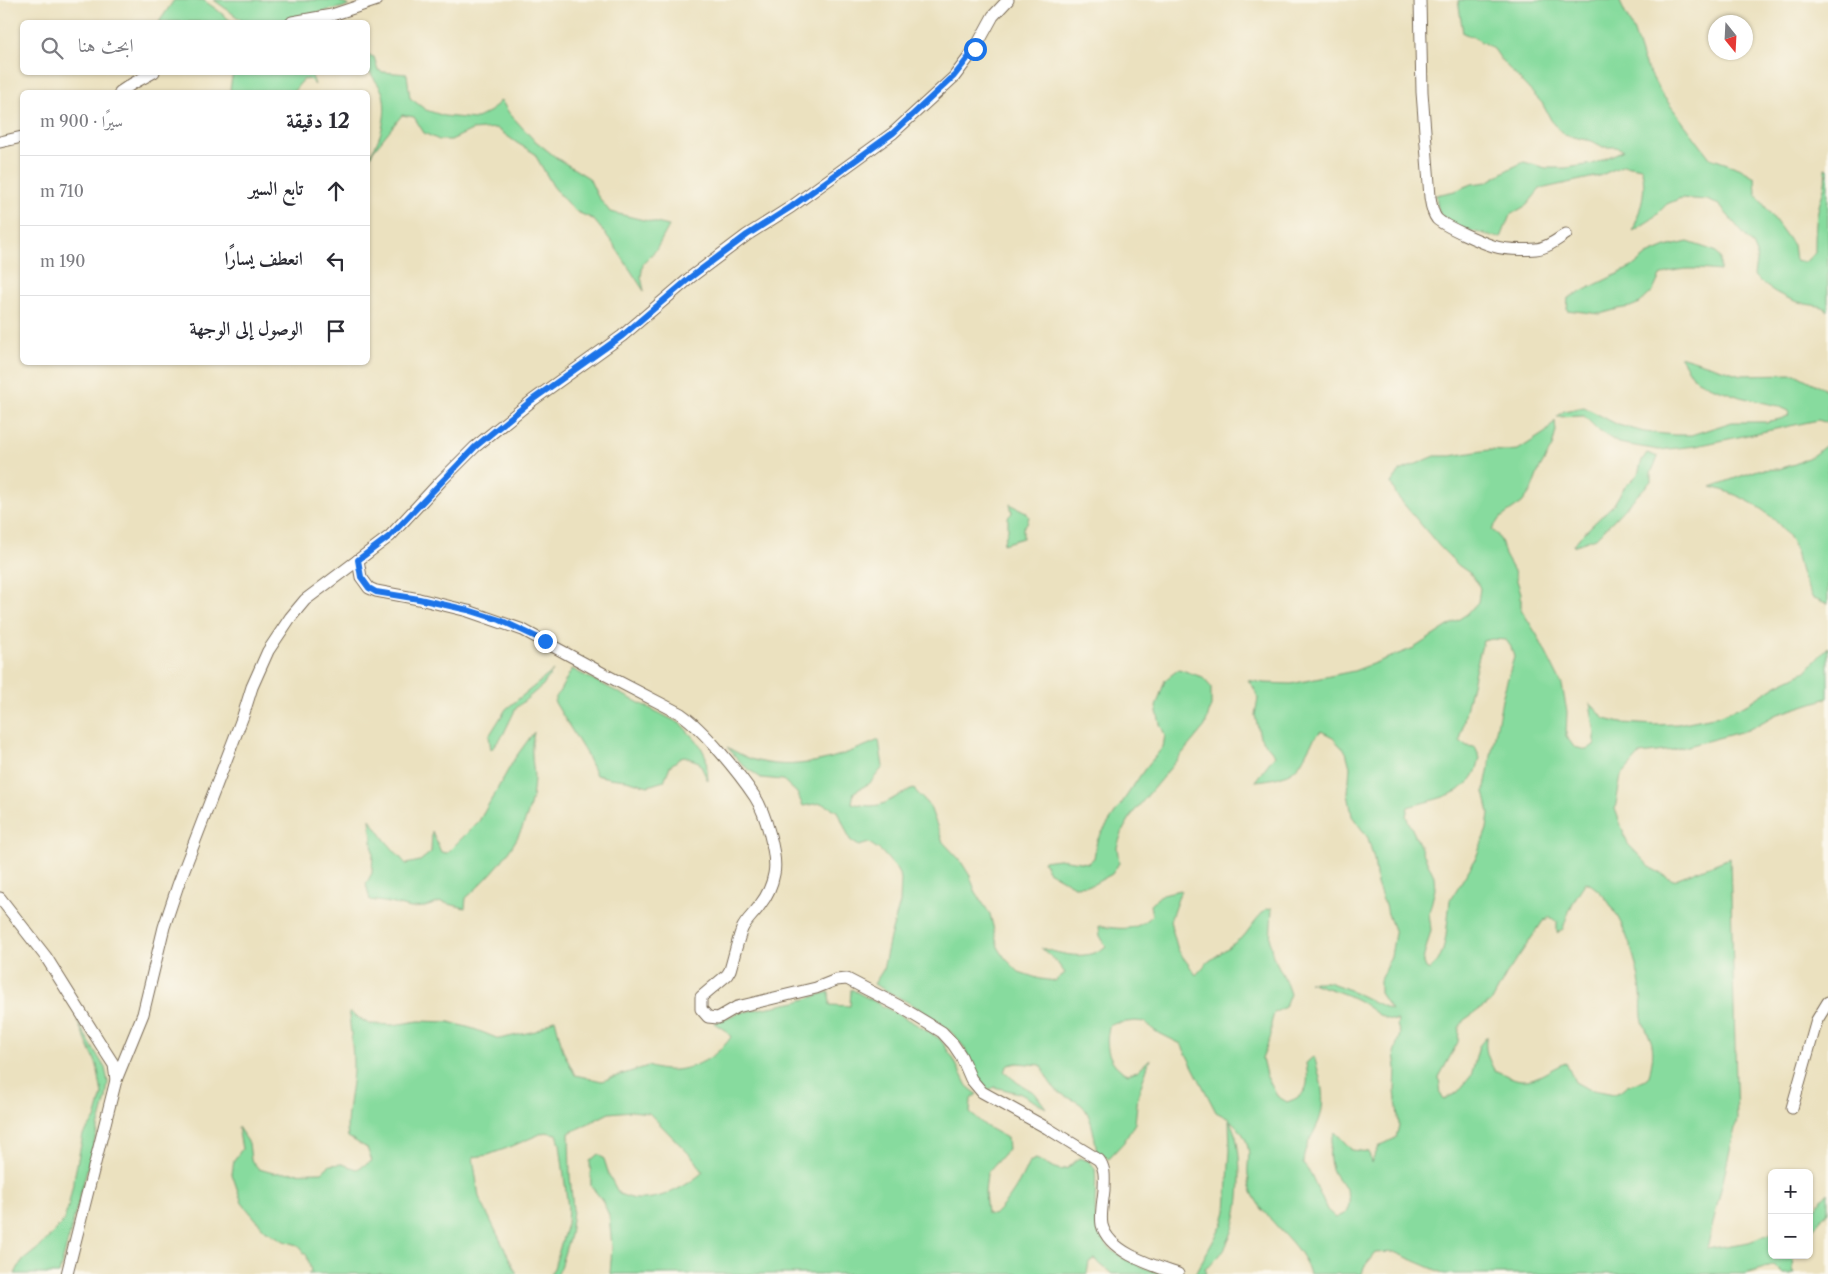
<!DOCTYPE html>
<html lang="ar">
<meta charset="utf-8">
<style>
body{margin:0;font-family:"Libre Caslon Text",Amiri,serif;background:#f2f2f3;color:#2b2b33;direction:rtl}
.controls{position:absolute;right:15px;bottom:15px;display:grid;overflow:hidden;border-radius:8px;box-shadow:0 1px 4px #0004}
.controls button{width:45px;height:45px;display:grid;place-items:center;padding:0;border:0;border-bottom:1px solid #e1e1e2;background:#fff;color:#2b2b33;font:25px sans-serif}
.compass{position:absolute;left:1708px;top:15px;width:45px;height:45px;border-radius:50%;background:#fff;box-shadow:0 1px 4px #0004;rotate:162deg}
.stop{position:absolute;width:15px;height:15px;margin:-11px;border:4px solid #1a73e8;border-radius:50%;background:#fff}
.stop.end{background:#1a73e8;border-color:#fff;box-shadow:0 1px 5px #0008}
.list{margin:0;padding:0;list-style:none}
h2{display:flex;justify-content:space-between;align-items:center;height:65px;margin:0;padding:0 20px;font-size:21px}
h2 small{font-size:16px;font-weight:400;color:#7c7c81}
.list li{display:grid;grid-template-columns:32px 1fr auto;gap:15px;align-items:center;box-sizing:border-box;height:70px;padding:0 20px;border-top:1px solid #e1e1e2}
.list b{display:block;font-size:19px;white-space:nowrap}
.list em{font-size:16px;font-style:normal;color:#7c7c81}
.icon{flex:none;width:28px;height:28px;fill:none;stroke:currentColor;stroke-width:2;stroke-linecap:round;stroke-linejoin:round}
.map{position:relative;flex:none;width:1828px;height:1274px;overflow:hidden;direction:ltr}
.search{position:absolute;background:#fff;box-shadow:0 1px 4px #0004;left:20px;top:20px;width:350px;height:55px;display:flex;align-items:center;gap:12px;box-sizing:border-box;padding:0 18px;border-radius:8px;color:#7c7c81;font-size:19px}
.panel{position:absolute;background:#fff;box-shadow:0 1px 4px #0004;left:20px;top:90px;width:350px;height:275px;border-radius:8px;direction:rtl}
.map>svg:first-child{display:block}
</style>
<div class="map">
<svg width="1828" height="1274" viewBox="0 0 1828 1274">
<rect width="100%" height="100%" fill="#fbf7ec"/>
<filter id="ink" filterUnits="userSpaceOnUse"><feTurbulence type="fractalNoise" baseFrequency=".02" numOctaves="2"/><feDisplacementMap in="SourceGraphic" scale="10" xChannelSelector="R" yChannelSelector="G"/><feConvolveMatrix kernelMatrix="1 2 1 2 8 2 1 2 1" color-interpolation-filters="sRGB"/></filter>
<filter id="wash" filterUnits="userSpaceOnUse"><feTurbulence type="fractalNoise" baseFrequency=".0096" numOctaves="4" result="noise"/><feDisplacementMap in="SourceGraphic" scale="20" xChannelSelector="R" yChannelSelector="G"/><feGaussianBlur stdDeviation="1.12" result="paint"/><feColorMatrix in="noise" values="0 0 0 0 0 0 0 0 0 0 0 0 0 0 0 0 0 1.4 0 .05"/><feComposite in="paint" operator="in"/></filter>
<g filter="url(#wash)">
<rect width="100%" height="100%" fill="#ebe1bf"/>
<g fill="#87db9e" stroke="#61825e" fill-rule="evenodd">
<polygon points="174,0 203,0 216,9 232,22 159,22"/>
<polygon points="214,0 337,0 349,6 273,22 244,22"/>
<path d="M1458 0H1619L1634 32 1643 60 1661 93 1710 158 1739 168 1755 177 1756 194 1793 245 1795 260 1805 262 1815 253C1815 239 1815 224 1818 210 1822 193 1827 185 1825 168L1828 169V311C1821 304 1811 306 1802 303 1783 298 1768 289 1754 276L1757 254 1753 245 1719 205 1707 200 1681 198 1667 204 1652 219 1633 231C1640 209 1648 190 1641 168L1624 165 1599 176 1540 189 1527 205 1510 215 1501 238C1486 235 1449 227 1440 214 1437 208 1437 201 1436 195L1455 191 1472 184 1487 182 1509 169 1524 162 1546 168H1566L1593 164 1624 150 1616 147H1603L1592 141 1564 135 1551 120 1542 103 1503 62 1494 49 1473 37 1463 33Z"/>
<path d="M368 55 374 57 378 70 383 72 407 74 410 98 426 110 444 116 475 119 491 111 501 100 509 113 533 139 558 159 589 178 597 195 610 212 669 226 656 250 643 264 641 277 644 291 612 242 593 219 577 212 567 203 553 186 534 153 517 143 496 128 472 130 451 140H439L424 133 414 117 402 115 373 151 368 162V157C381 141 388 115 383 94 380 84 370 76 368 67 367 63 368 58 368 55Z"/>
<polygon points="233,72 311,73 315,85 309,79 303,80 293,92 232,92 230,89"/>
<path d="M1688 242 1715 251 1720 258V271C1698 269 1680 266 1660 276L1653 291 1640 303 1630 307 1618 309 1600 314 1567 310 1568 298 1632 267 1647 255 1666 247Z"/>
<polygon points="1680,356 1741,375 1795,374 1828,391 1828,423 1818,420 1696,446 1659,450 1618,443 1599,431 1584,416 1557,417 1564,411 1584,407 1618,425 1644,432 1674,435 1691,435 1732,422 1766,422 1780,419 1788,416 1789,411 1778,406 1740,397 1709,386 1694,378"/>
<path d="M1555 421 1556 431 1552 447 1539 470 1531 491 1522 503 1499 519 1492 530 1497 534 1502 543 1505 555 1514 571 1521 593V609L1537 635 1562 685 1567 712 1566 736 1574 747 1587 750 1595 744V734L1590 703 1605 719 1621 723 1656 725 1678 724 1719 716 1749 703 1777 685 1806 671 1828 647V698L1775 715 1748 730 1673 750 1640 754 1621 776 1615 809 1628 844 1651 868 1673 880 1730 858 1737 1120 1707 1249 1749 1242 1772 1233V1255H1793L1792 1270 1794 1274H1783L1774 1265 1745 1274H1445L1394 1252 1375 1253 1364 1267 1362 1274H1310C1301 1241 1264 1222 1251 1190 1249 1186 1249 1180 1248 1175 1247 1166 1250 1157 1248 1148 1246 1136 1239 1128 1230 1120 1232 1127 1236 1134 1237 1142 1243 1175 1241 1228 1220 1255 1216 1260 1210 1264 1205 1268L1207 1274H1195L1222 1225 1226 1211 1230 1150 1229 1119 1216 1112 1181 1044 1155 1031 1145 1022 1135 1021 1110 1024C1104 1045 1107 1064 1128 1074L1137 1071 1150 1059 1138 1095 1135 1123 1124 1142 1108 1159 1103 1154 1097 1152C1095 1139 1092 1119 1085 1109 1080 1101 1069 1099 1062 1094 1051 1088 1046 1076 1041 1065L1017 1063 1008 1065 1004 1071 1018 1083 1035 1093 1046 1108 1019 1093 994 1087 989 1090C973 1078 972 1058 961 1043 940 1016 904 1001 874 984L883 970 890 937 900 903 901 878 895 867 881 851 869 843 859 846 850 840 838 811 821 803 803 806 797 793 783 780 761 778 744 766 727 747C734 751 743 756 751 759 794 773 839 758 879 740L883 767 870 783 854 792 852 803C886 812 886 798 914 789L930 807 943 842 960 860 970 876 976 893 990 914 998 947 1005 958 1019 972 1040 979 1055 981 1065 973 1055 960 1041 948C1062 954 1087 962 1106 946L1100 936 1099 926C1121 929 1135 932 1152 916L1150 905 1162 894 1181 890 1170 921 1178 950 1196 975 1208 962 1244 936 1256 920 1266 909 1272 908 1270 943 1273 956 1284 977 1290 994 1285 1007 1274 1013 1271 1024V1036L1262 1058 1266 1075 1277 1096 1287 1102C1309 1095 1309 1084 1306 1063L1314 1056C1320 1077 1327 1099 1319 1121 1312 1138 1304 1145 1303 1164L1311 1174 1327 1210 1336 1218 1346 1213C1348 1208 1350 1203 1349 1198 1348 1188 1342 1185 1337 1178 1327 1165 1328 1145 1335 1132L1352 1150 1369 1152 1371 1163 1380 1145 1396 1138 1399 1125 1395 1091 1396 1068 1394 1053 1400 1034 1397 1025 1398 1020C1384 1023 1369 1006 1357 1000 1343 992 1324 988 1309 982H1328L1345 988 1391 1010 1380 993V980L1391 956 1395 933 1377 884 1374 859 1368 838 1352 816 1348 793 1350 767 1346 752 1331 736 1321 731C1310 741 1307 754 1299 765 1290 777 1269 780 1255 781L1275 755 1260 737 1255 715 1258 698 1254 688 1248 680 1264 683 1291 684 1354 671 1414 648 1467 614 1478 602 1480 588 1471 574 1458 565 1440 547 1397 496 1391 483 1400 471 1435 456H1451L1489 450 1505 451 1518 450 1546 432ZM1492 639 1506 640 1511 647 1514 657 1503 695 1484 792 1489 813 1487 829 1475 860 1450 900 1446 936 1443 950 1438 961 1430 970 1426 968 1423 960 1431 930 1429 913 1435 889 1434 876 1406 816 1408 807C1430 800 1459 797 1473 777 1477 772 1478 764 1480 758L1475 747 1467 746 1460 741C1466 707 1474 674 1483 641ZM1586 882C1618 897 1638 960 1641 993 1642 1001 1641 1009 1642 1016 1643 1025 1647 1030 1650 1038 1655 1049 1652 1064 1649 1076L1643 1081 1627 1086 1621 1091 1614 1094 1588 1089 1575 1082 1566 1063C1551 1067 1537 1082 1521 1080 1512 1079 1502 1073 1494 1070 1489 1060 1483 1048 1487 1036L1479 1046 1471 1076 1457 1093 1444 1099 1441 1094 1439 1077 1458 1042 1459 1028 1464 1020 1492 1001 1506 975 1543 921 1550 917 1557 922V933L1563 929C1568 911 1575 897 1586 882Z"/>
<path d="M1828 444V604L1812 597C1808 589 1804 580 1801 572 1798 564 1798 554 1794 546 1778 514 1744 495 1711 487L1758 470 1779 469 1795 464 1812 456Z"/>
<polygon points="1647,453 1658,457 1651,473 1651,481 1596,538 1573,546 1580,537 1614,504 1623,489 1638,474 1642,460"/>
<polygon points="1010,504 1026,512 1029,517 1027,523 1023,528 1023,538 1003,544 1008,530 1008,517 1012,513"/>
<polygon points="572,669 681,724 700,745 706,757 708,781 699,762 683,756 670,766 664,781 648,786 626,780 609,778 596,775 585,752 554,701"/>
<polygon points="1179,669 1202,677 1211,687 1211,706 1205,726 1133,813 1123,830 1117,847 1119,863 1112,874 1092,885 1074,886 1048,871 1043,861 1059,859 1088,863 1094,858 1097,840 1144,770 1163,747 1165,735 1160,724 1156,707 1165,680"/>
<polygon points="553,671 543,685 516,708 503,735 491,750 489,736 506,709"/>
<path d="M534 732C533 739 531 747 532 755 532 762 534 770 534 778 532 829 503 865 466 898L465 908 441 902 425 907 411 908 390 903 370 900 366 884 372 873 373 853 370 819 385 840 406 864 420 861 431 852 432 831 441 852 447 853 479 821 515 758Z"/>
<path d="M851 989 914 1023 940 1039 953 1058 967 1086 977 1094 971 1099 970 1113 987 1127 1007 1138 1008 1149 987 1173 985 1193 987 1214 994 1215C1010 1200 1021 1181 1029 1162L1036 1159 1060 1170 1068 1168 1079 1158 1089 1161 1095 1168C1097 1188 1093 1208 1097 1227 1103 1255 1139 1265 1161 1274H1112L1094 1259 1089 1262 1087 1274H610L612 1247 609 1215 602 1200 591 1186 590 1161 598 1154 604 1159 609 1175 619 1194C625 1196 632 1199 638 1199 661 1200 686 1187 703 1172L696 1161 649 1113 631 1111 609 1113 569 1133 570 1176 573 1210 570 1235 558 1274H550L554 1268 567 1224 568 1208 560 1144 557 1134 545 1132 510 1147 488 1155 473 1157 479 1197 517 1274H308L311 1271 307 1256 298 1245 284 1241 265 1230 242 1203 232 1174 234 1160 242 1149 238 1127 249 1143 251 1160 259 1169 273 1173 322 1172 330 1165 342 1164 357 1169 372 1161 367 1148 348 1137C344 1118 354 1085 353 1063 353 1046 350 1029 349 1012L369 1024 393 1025 419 1021 449 1022 474 1029 499 1039 536 1031 555 1019 563 1051 575 1075 602 1081 648 1066C678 1078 713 1063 731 1037L726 1031 714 1023 738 1013 796 1002 829 992 830 1005 850 1006Z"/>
<polygon points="77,1021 105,1068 108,1082 106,1098 59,1274 15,1274 21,1262 41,1246 63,1222 68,1208 83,1135 95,1119 102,1094 97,1065"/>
<polygon points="1828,1193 1828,1211 1809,1234 1809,1214"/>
</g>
</g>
<g filter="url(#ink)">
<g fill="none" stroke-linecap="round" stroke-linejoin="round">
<g stroke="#796a56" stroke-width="13">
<g id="minor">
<path d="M1420 0 1422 92 1430 197C1431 204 1432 213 1437 219 1444 226 1483 243 1493 246 1506 250 1523 250 1536 249 1547 248 1557 240 1566 234"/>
<polyline points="292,22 332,15 377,0"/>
<polyline points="120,92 132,84 154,72"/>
<polyline points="0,142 22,137"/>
<path d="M358 560 361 577 369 588 376 591 419 599 468 611 523 630 604 674 681 714C704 730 739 773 755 797 765 812 778 856 774 874 772 885 767 896 760 905 755 913 746 920 742 929 737 942 734 957 730 970L727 975 701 997V1009L708 1017 718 1018 737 1007 816 988 836 980 847 979 899 1006 942 1032 953 1044 961 1056 971 1079 982 1092 1047 1128 1099 1160C1106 1169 1104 1180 1104 1190 1103 1201 1100 1215 1102 1225 1109 1253 1155 1266 1178 1274"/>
<polyline points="0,898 46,957 105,1051 114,1065 116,1080 67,1274"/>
<polyline points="116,1080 143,1014 164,927 178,885 243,716 252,687 268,651 290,618 305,600 390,536 441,481 475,447 533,400 622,336 691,277 747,235 791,207 893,133 954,77 975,49 993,16 1008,0"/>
<polyline points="1792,1108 1817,1020 1828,1002"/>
</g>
</g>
<use href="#minor" stroke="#fff" stroke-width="11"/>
</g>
</g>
<g fill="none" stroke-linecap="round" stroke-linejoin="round" filter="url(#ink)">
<polyline stroke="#1a73e8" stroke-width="6" points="545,641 500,620 468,610 419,599 376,592 369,588 361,577 358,560 390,536 475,447 532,400 622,336 691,277 747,235 791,207 893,133 954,76 975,49"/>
</g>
</svg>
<div class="controls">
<button>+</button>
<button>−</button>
</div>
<svg class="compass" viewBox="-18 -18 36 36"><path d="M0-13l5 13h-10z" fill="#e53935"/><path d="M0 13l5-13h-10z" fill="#7c7c81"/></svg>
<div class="stop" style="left:975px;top:49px"></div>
<div class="stop end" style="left:545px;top:641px"></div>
<div class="search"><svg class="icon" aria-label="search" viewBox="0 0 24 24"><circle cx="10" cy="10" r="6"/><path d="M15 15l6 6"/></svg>ابحث هنا</div>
<section class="panel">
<h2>12 دقيقة<small>سيرًا · 900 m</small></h2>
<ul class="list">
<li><svg class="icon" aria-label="ahead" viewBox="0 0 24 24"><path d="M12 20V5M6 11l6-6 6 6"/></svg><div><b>تابع السير</b></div><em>710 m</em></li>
<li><svg class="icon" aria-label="left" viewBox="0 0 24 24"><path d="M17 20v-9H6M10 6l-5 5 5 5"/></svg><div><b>انعطف يسارًا</b></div><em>190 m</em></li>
<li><svg class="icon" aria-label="arrive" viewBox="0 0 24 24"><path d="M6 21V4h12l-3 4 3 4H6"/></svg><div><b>الوصول إلى الوجهة</b></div></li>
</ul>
</section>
</div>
